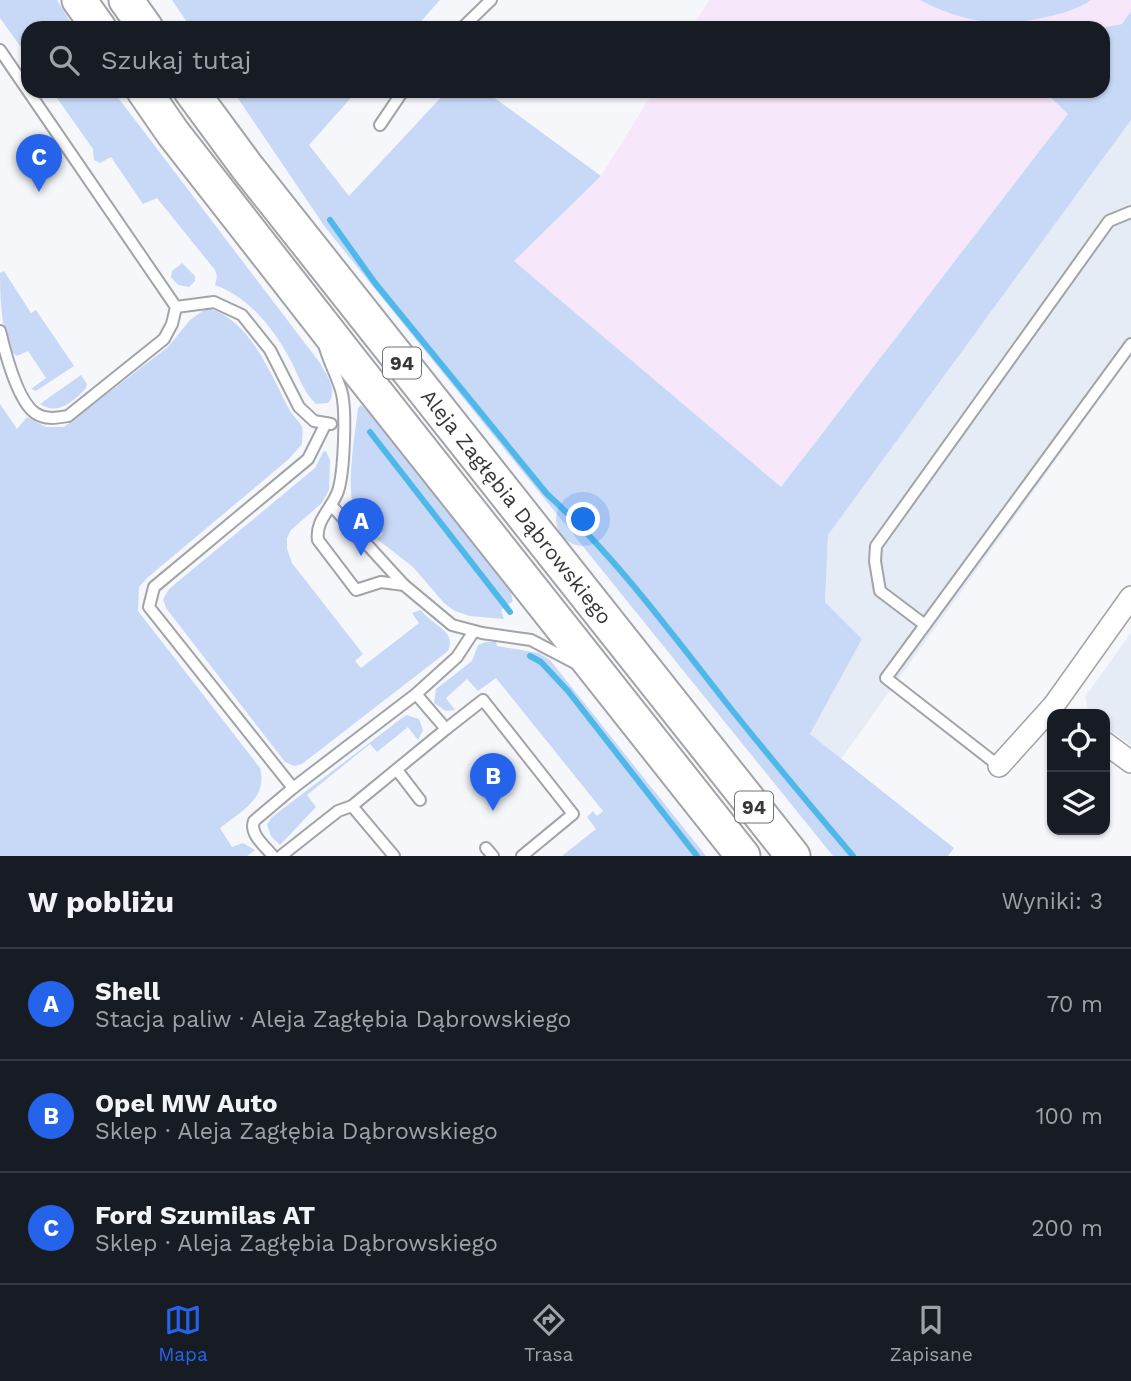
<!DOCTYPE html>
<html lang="pl">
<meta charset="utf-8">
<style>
body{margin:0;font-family:"Work Sans",sans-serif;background:#242831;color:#f1f3f6}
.controls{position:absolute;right:21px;bottom:21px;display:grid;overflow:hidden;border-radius:14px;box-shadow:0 2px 5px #0004}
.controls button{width:63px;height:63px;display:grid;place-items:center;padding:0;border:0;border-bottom:2px solid #363941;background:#171b24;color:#f1f3f6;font:35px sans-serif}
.you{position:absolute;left:584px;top:520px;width:24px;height:24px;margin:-18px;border:5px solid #fff;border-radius:50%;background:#1a73e8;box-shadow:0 0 0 10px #1a73e833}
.badge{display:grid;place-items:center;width:46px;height:46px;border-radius:50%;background:#2563eb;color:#fff;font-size:23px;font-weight:700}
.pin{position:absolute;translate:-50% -58px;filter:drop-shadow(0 2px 4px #0008)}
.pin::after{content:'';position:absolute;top:37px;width:24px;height:21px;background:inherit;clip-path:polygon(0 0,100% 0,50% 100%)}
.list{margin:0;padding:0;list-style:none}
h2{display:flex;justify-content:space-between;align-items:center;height:91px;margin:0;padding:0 28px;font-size:30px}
h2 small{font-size:23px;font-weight:400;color:#9ea1a6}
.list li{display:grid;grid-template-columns:46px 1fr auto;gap:21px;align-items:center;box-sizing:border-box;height:112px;padding:0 28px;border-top:2px solid #363941}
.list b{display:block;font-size:26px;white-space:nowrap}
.list p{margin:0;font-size:23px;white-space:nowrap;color:#9ea1a6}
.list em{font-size:23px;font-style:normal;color:#9ea1a6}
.icon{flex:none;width:38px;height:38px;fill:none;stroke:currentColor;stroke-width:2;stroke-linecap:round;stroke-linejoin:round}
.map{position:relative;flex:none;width:1131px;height:856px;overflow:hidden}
.search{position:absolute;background:#171b24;box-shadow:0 2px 5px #0004;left:21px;right:21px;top:21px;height:77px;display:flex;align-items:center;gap:18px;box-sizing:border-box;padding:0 24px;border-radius:21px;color:#9ea1a6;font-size:26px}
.sheet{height:427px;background:#171b24}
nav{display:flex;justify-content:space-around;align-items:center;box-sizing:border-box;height:98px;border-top:2px solid #363941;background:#171b24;font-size:19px;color:#9ea1a6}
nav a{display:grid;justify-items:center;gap:4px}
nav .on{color:#2563eb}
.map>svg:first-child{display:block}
</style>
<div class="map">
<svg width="1131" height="856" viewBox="0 0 1131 856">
<rect width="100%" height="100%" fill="#f5f7fb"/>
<g fill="#f7e7fa">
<polygon points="709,0 1131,0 1131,11 1122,24 1101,28 692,28"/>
<polygon points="654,91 1044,91 1068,114 781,487 514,261 601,176"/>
</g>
<g fill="#e6ecf6">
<polygon points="1131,120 1131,356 841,759 810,734 862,639 825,602 828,535"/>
<polygon points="1131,633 1131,745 1105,727 1105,714 1089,714 1085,697"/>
</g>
<g fill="#c8d9f7">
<polygon points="0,0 57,0 74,28 28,28 28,57 0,18"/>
<polygon points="172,0 440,0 415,28 191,28"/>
<path d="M920 0H1091C1078 9 1061 14 1046 17 1000 28 961 22 920 0Z"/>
<polygon points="1131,11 1131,120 828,535 825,602 862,639 810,734 954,848 948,856 833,856 325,227 233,91 357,91 309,145 349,196 447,91 485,91 601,176 514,261 781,487 1068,114 1044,91 1103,91 1103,28 1101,28 1122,24"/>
<path d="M52 91H113L320 363C326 374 339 391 328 403L316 404C303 392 299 376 291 361 274 329 250 298 215 285L217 276 215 270 157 198 143 204 111 157 100 163 94 160 93 149Z"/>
<polygon points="182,263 195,276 195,281 189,287 178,285 171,277 172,271"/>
<path d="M4 271 31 313 36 310 74 366 36 391 31 389 46 378 28 351 17 356C1 347 0 291 0 273Z"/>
<path d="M207 308C250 319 270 373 289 409 292 415 299 421 302 427 303 431 302 439 302 444L289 459 147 578 139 587 138 611 260 768C268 799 241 811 220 828L232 847 243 843 255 850 247 856H0V404L17 429 27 417 46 427H64L168 347 190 320Z"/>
<path d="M81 375 87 384 86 388C74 401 58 416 40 404Z"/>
<path d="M361 405 374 417 510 589 513 601 501 610 504 619 470 616 455 611 444 603 413 567 377 539 383 534 378 528 371 526 367 529C362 523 355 514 353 506 347 482 355 433 358 408Z"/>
<path d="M326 451 330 460 329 490 322 503 291 530 287 538V549L292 563 363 654 355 661 361 668 419 623 412 613 421 610C432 626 457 630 448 651L302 764 294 766 285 762 166 608 163 599 169 589 315 468 323 452Z"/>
<polygon points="496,642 497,646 539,653 550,660 706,856 562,856 596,829 587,817 593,811 597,816 603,811 496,678 478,691 467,679 446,698 455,710 446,711 434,703 436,689 472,661 478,645 486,642"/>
<polygon points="406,715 419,719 423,730 418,740 408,727 377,752 370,744 307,795 316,807 280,845 271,836 267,825 272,817"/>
</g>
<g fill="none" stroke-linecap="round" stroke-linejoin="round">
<g stroke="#50b8e9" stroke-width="6">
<path d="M330 220 375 283 547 494C613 554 669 630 724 700 766 753 809 804 853 856"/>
<polyline points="370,432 510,612"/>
<polyline points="530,656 541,662 568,691 697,856"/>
</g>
<g stroke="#a3a4a8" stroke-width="14">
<g id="lane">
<polyline points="462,28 491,0"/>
<path d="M0 50 176 307 172 324 164 339 68 416C56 418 46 420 35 413 17 400 5 352 0 331"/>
<polyline points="380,125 403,91"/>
<polyline points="1131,212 1109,221 876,546 875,561 880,591 925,625 1131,344"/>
<polyline points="176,307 214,302 242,315 270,350 299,407 314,421 331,424"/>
<path d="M324 344C328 360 336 374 341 390 347 408 344 473 338 491 332 509 315 520 318 540L356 590 381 582 404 585 452 625 482 633 531 640 577 664"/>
<polyline points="326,423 308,459 154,587 149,607 293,788 416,694 457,657 474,631"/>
<polyline points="331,505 404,585"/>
<polyline points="925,625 886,678 999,766"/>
<polyline points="446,729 483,700 573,814 522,856"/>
<polyline points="397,770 420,800"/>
<polyline points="352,806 394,856"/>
<polyline points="486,848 493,856"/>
<path d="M273 856C265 846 249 834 254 821L293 788"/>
<polyline points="281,856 338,811 352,806 446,729 416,694"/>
</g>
</g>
<g stroke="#a3a4a8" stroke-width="24">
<g id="street">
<polyline points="1105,743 1131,762"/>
<polyline points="999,766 1054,705 1131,597"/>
</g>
</g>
<g stroke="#a3a4a8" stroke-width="37">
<g id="primary">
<polyline points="79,0 99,28"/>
<polyline points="126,0 146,28"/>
<polyline points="144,91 173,133 351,361 743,856"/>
<path id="s1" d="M191 91 247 167 793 856"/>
</g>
</g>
<use href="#lane" stroke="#fff" stroke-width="10"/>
<use href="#street" stroke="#fff" stroke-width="21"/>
<use href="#primary" stroke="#fff" stroke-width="33"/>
</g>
<g text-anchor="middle" stroke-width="5" stroke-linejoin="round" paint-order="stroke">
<g fill="#fff" stroke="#727374" stroke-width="2">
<rect x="383" y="347.5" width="38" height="31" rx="5"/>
<rect x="735" y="791.5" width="38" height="31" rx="5"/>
</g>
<g font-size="19" font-weight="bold" fill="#363738">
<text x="402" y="370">94</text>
<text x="754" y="814">94</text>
</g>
<g font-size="21" fill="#363738" stroke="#fff">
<text dy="7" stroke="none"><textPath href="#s1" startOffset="528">Aleja Zagłębia Dąbrowskiego</textPath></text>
</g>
</g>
</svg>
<div class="controls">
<button><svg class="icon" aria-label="locate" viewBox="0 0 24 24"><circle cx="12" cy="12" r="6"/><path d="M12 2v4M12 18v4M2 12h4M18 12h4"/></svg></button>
<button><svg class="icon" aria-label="layers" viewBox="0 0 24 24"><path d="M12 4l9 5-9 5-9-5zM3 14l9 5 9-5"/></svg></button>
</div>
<div class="you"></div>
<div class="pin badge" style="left:361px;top:556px">A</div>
<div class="pin badge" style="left:493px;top:811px">B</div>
<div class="pin badge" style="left:39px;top:192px">C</div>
<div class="search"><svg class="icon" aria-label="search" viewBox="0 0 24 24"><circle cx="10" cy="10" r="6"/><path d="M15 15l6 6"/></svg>Szukaj tutaj</div>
</div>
<section class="sheet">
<h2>W pobliżu<small>Wyniki: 3</small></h2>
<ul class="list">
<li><span class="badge">A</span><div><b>Shell</b><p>Stacja paliw · Aleja Zagłębia Dąbrowskiego</p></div><em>70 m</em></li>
<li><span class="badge">B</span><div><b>Opel MW Auto</b><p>Sklep · Aleja Zagłębia Dąbrowskiego</p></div><em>100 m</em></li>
<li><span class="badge">C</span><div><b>Ford Szumilas AT</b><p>Sklep · Aleja Zagłębia Dąbrowskiego</p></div><em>200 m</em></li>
</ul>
</section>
<nav>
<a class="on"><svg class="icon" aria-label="map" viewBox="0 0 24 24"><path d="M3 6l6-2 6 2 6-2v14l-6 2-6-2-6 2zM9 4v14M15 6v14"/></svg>Mapa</a>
<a><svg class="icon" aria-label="directions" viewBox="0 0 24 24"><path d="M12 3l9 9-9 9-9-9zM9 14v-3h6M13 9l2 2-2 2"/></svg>Trasa</a>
<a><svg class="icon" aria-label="saved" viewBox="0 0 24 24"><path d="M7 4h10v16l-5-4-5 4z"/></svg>Zapisane</a>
</nav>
